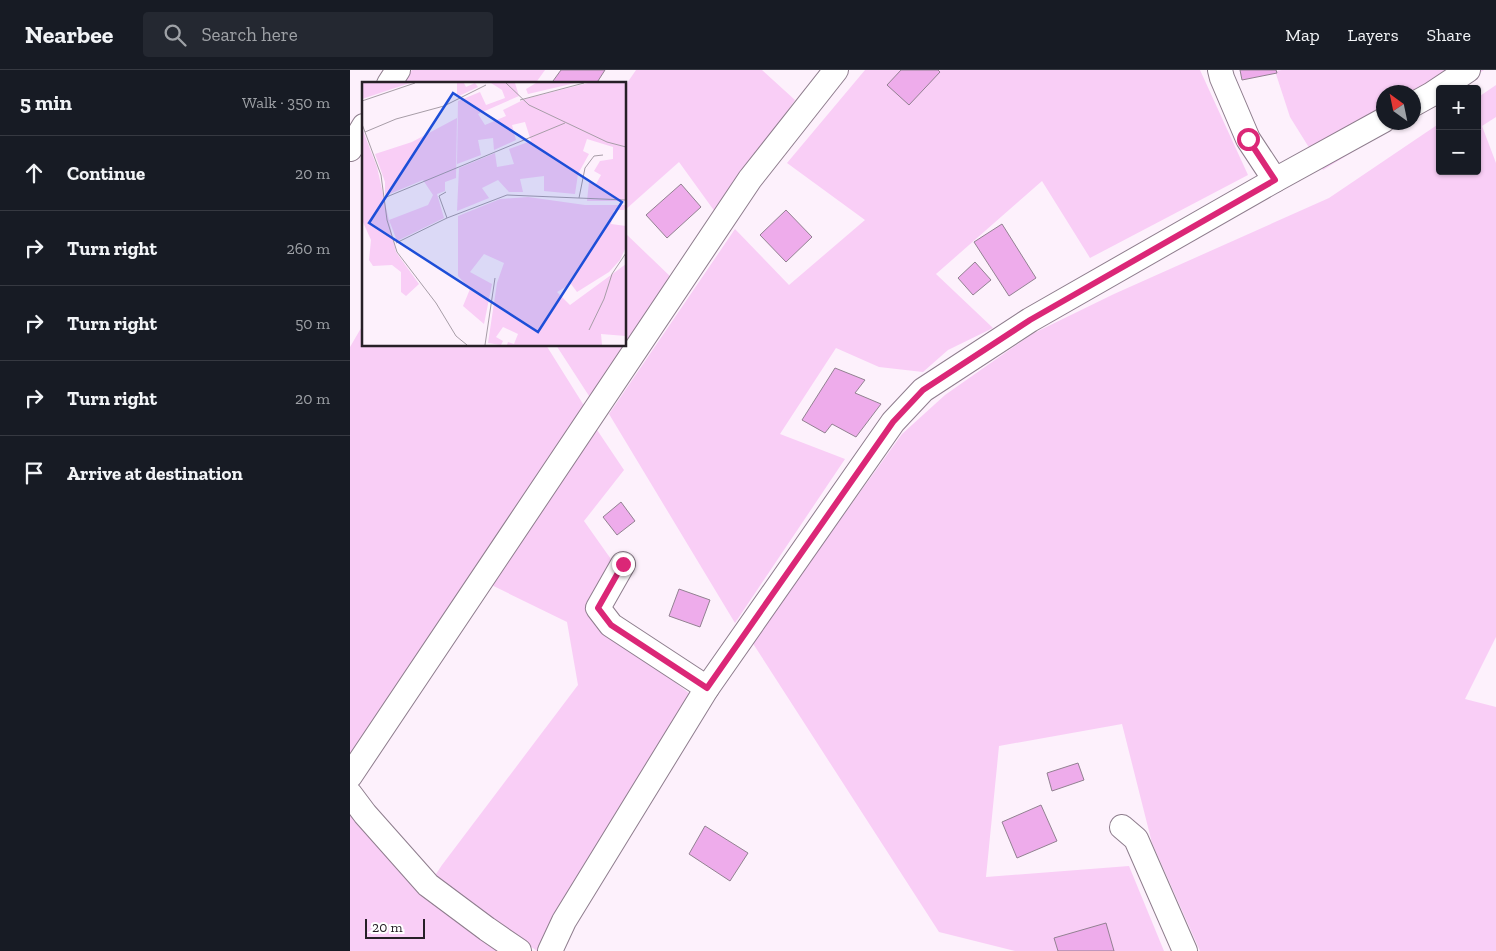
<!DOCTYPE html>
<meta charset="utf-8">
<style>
body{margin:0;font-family:"Zilla Slab",serif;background:#242831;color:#f1f3f6}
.controls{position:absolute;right:15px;top:15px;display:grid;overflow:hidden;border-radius:5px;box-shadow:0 1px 4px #0004}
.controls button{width:45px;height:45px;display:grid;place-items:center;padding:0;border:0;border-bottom:1px solid #363941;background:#171b24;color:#f1f3f6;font:25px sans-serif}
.compass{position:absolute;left:1026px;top:15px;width:45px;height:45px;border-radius:50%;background:#171b24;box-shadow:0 1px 4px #0004;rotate:327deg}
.scale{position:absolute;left:15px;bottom:12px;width:60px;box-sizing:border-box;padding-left:5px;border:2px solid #272027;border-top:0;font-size:14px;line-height:18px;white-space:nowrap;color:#272027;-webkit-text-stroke:4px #fff;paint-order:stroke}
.stop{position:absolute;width:15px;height:15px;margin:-11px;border:4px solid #db2777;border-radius:50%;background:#fff}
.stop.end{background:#db2777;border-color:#fff;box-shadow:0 1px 5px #0008}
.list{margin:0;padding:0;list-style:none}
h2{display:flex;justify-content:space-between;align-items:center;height:65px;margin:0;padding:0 20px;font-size:21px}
h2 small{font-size:16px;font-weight:400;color:#9ea1a6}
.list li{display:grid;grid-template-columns:32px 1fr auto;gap:15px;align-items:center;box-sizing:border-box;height:75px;padding:0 20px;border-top:1px solid #363941}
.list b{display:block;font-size:19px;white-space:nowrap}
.list em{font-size:16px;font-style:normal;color:#9ea1a6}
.icon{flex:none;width:28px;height:28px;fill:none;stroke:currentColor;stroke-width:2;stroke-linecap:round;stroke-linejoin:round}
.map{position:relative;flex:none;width:1146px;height:881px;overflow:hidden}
header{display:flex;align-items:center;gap:30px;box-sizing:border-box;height:70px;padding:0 25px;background:#171b24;border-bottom:1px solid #363941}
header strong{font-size:24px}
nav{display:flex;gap:28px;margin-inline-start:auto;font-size:18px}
.search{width:350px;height:45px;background:#242831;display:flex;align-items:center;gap:12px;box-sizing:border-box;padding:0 18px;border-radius:5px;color:#9ea1a6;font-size:19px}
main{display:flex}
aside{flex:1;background:#171b24}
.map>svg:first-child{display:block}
</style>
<header>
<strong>Nearbee</strong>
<div class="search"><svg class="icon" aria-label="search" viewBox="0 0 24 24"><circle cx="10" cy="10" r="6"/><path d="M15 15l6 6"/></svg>Search here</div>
<nav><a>Map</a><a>Layers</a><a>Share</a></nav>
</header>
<main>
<aside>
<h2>5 min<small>Walk · 350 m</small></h2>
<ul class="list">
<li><svg class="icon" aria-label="ahead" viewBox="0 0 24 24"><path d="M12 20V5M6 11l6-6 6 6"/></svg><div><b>Continue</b></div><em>20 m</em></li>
<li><svg class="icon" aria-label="right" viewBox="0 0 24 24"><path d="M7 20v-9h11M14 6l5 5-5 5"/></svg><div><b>Turn right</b></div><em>260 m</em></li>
<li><svg class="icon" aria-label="right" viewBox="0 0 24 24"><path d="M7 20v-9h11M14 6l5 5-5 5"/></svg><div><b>Turn right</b></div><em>50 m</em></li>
<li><svg class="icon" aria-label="right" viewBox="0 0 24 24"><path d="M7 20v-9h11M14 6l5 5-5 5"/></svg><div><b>Turn right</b></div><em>20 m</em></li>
<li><svg class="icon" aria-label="arrive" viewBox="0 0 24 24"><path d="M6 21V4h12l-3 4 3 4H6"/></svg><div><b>Arrive at destination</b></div></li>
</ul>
</aside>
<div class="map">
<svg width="1146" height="881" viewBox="0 0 1146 881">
<rect width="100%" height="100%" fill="#fdf1fc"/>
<g fill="#f9cef6">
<polygon points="62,0 195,0 185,14 52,14"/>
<polygon points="286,0 412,0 445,30 368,146 329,92 275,140 275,16"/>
<polygon points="515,0 850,0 898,105 740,188 692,111 586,204 643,258 598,280 573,302 529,297 486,278 430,364 495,389 385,553 259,344 385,159 439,215 515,150 437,93"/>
<polygon points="932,0 1134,0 1105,19 1064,22 1034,22 1034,52 1050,53 973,100 940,47 925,1"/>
<polygon points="1146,15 1146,47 1132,56 1146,93 1146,567 1115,629 1146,637 1146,881 850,881 802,773 772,654 649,676 636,807 779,796 814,881 665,881 589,862 402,572 552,364 595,325 682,264 764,224 979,128 1090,53 1090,101 1127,101 1127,28"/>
<polygon points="275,163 324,210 241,329 206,275 275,275"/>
<polygon points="14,253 14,275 196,275 238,342 237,345 274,400 234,451 263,492 236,533 264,565 344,627 192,881 187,881 84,807 92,795 228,615 217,552 125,507 0,695 0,277"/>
<polygon points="0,737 157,881 0,881"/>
</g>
<g fill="#eeaceb" stroke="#928191">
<polygon points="211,0 255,0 246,14 207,14 203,11"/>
<polygon points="551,0 588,0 590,2 559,35 537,15"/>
<polygon points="890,0 926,0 927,3 892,10"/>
<polygon points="331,114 351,137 317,168 296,145"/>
<polygon points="436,140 462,167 436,192 410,165"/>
<polygon points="652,154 686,208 659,226 624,172"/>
<polygon points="625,192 641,210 623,225 608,208"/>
<polygon points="485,298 515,310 505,323 531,334 506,367 482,354 475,363 452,350"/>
<polygon points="271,432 285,451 267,465 253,447"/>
<polygon points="329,519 360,530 350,557 319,546"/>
<polygon points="728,693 734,710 702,721 697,703"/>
<polygon points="691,735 707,771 667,788 652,752"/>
<polygon points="355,756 398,783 380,811 339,784"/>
<polygon points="756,853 764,881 708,881 704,868"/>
</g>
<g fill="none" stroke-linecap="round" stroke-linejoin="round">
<g stroke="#8e7d8d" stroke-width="26">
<g id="minor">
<polyline points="870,0 872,8 898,69 925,110"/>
<polyline points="39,14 48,0"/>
<polyline points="1064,34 1082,24 1118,0"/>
<polyline points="0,79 14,56"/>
<polyline points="273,494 248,538 261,555 357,618"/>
<polyline points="0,706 400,109 486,0"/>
<polyline points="0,724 15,744 78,815 137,859 169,881"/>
<polyline points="772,757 786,769 835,881"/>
<polyline points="200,881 214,851 357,618 543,352 573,320 680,250 925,110 1034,50"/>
</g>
</g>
<use href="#minor" stroke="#fff" stroke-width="24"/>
</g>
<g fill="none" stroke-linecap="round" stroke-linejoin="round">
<polyline stroke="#db2777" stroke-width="6" points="273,494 248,538 261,555 357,618 543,352 573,320 680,250 925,110 898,69"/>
</g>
<g transform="translate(12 12)">
<rect width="264" height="264" fill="#fdf1fc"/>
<path d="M0 1H48L0 17ZM95 1H102L104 5 113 1 116 5 95 15ZM129 1H153L157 14 116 32 123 43 144 34 141 28 163 17 226 1H264V119H225L227 100 234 102 239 93 232 89 238 79 251 77V65L225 57 221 69 227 72 216 92 213 112 182 109V94L158 97 161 110H147L136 98 120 106 127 116 95 129 97 86 133 71 135 85 152 82 147 67 169 59 163 40 150 43 154 58 132 68 131 56 116 58 119 73 95 82 96 19 118 10 124 23 143 16 140 8ZM174 1H213L166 12 164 7ZM95 36 94 96 83 100V109L75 112 82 136 35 159 27 138 66 123 71 113 61 98 23 114V100L13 72 50 60ZM0 46 15 85 34 170 57 202 44 214 39 210V190L30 183 11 184 7 178 9 158 0 138ZM166 115 223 123H264L262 128H252L249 142 264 144V165L258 178 247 190 215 210 209 202 195 210 208 223 264 182V254L239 252 240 263H145L146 260 152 262 156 252 141 245 134 255 141 259 139 263 126 261 135 201 142 181 122 172 108 190 130 202 122 242 101 224 108 207 96 194V134L138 117Z" fill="#f9cef6"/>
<path fill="none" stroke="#a79da7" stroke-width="1" d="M144 1 167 23 245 60 264 65M158 18 222 1M0 19 53 1M0 42 19 93 25 138 35 170 74 221 94 254 105 263M3 50 34 37 82 24 124 3M84 110 77 114 85 136M22 116 203 41M217 116 223 86 232 74 241 73M34 161 85 136 145 113 264 118M227 248 242 217 250 192 264 171M123 263 133 196"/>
<path fill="#1d4ed8" fill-opacity="0.15" stroke="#1d4ed8" stroke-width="2.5" d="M91 11 260 120 176 250 7 141Z"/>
<rect width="264" height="264" fill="none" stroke="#272027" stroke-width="2.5"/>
</g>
</svg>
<div class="controls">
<button>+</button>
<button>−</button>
</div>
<svg class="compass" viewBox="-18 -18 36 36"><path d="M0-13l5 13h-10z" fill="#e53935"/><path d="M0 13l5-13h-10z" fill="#9ea1a6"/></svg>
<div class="scale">20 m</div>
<div class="stop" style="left:898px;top:69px"></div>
<div class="stop end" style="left:273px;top:494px"></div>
</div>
</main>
